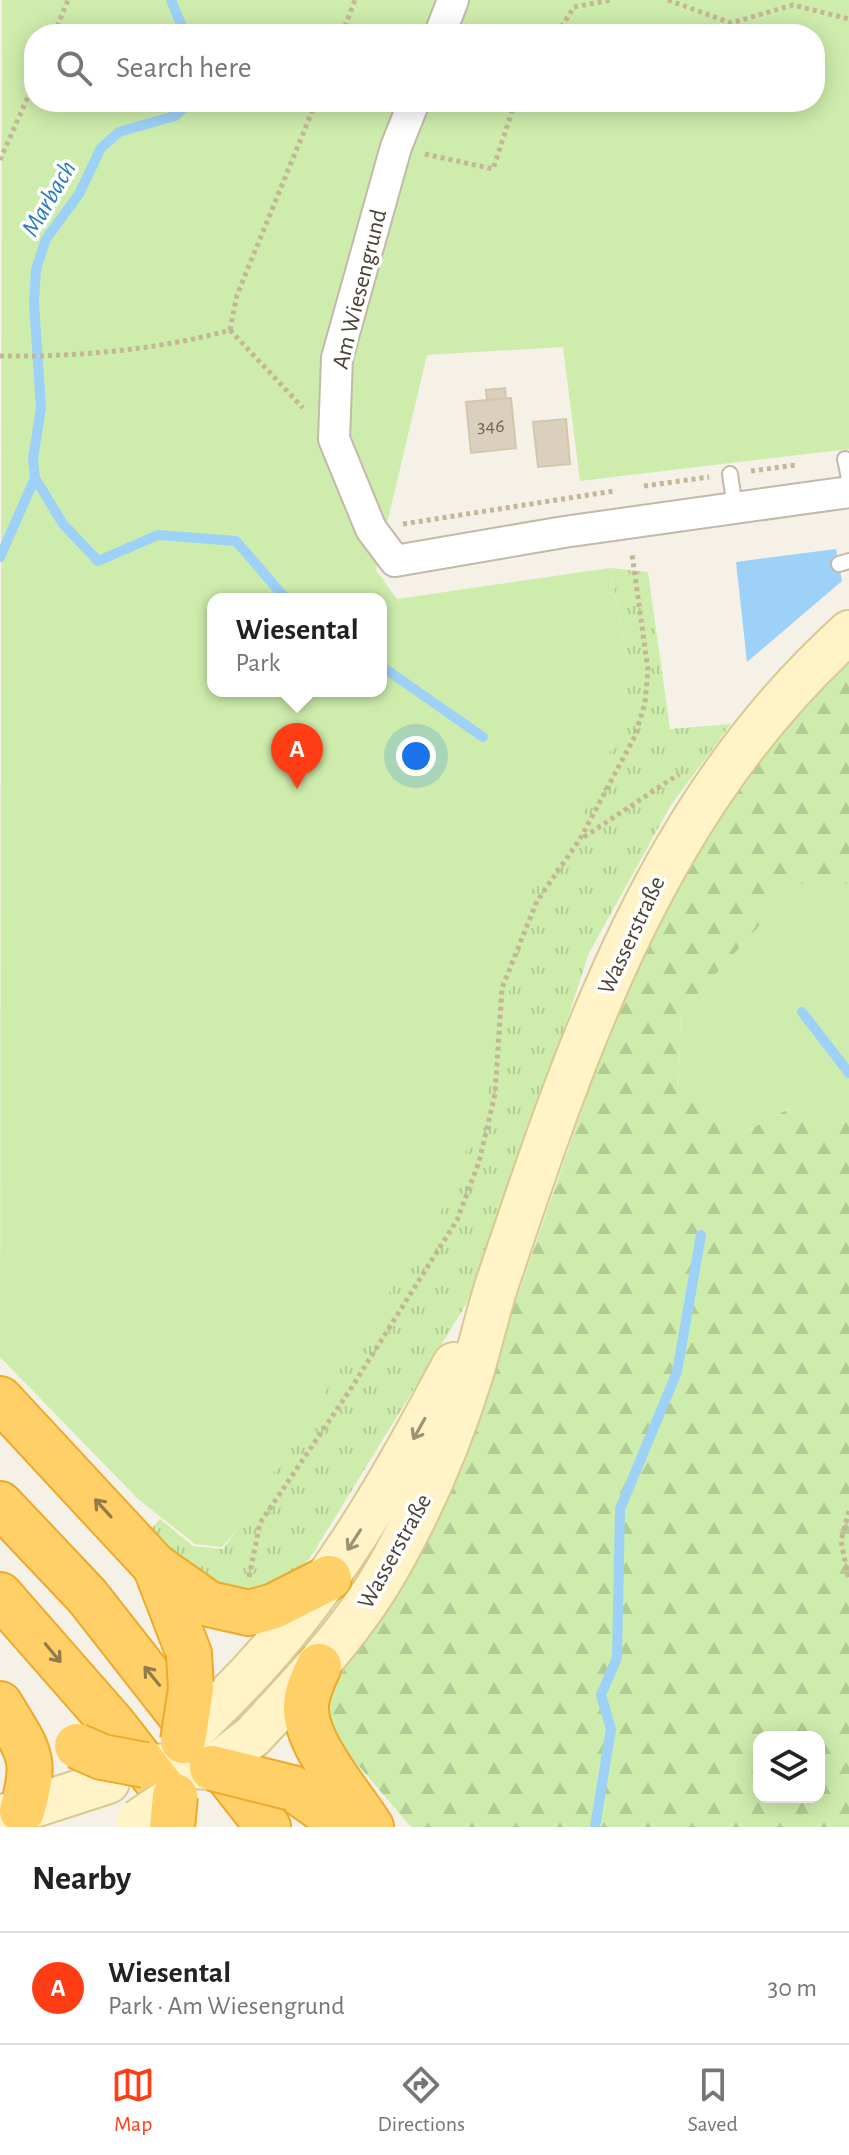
<!DOCTYPE html>
<meta charset="utf-8">
<style>
body{margin:0;font-family:"Alegreya Sans",sans-serif;background:#f2f2f2;color:#222}
.controls{position:absolute;right:24px;bottom:24px;display:grid;overflow:hidden;border-radius:16px;box-shadow:0 4px 20px #0003}
.controls button{width:72px;height:72px;display:grid;place-items:center;padding:0;border:0;border-bottom:2px solid #e0e0e0;background:#fff;color:#222;font:40px sans-serif}
.you{position:absolute;left:416px;top:756px;width:28px;height:28px;margin:-20px;border:6px solid #fff;border-radius:50%;background:#1a73e8;box-shadow:0 0 0 12px #1a73e833}
.badge{display:grid;place-items:center;width:52px;height:52px;border-radius:50%;background:#ff3d14;color:#fff;font-size:26px;font-weight:700}
.pin{position:absolute;translate:-50% -66px;filter:drop-shadow(0 2px 4px #0008)}
.pin::after{content:'';position:absolute;top:42px;width:28px;height:24px;background:inherit;clip-path:polygon(0 0,100% 0,50% 100%)}
.popup{position:absolute;left:207px;top:593px;width:180px;height:104px;box-sizing:border-box;display:grid;place-content:center;border-radius:16px;background:#fff;filter:drop-shadow(0 2px 6px #0005);font-size:26px;white-space:nowrap;color:#767676}
.popup b{font-size:30px;color:#222}
.popup::after{content:'';position:absolute;left:50%;top:100%;margin-left:-16px;border:16px solid transparent;border-top-color:#fff}
.list{margin:0;padding:0;list-style:none}
h2{display:flex;justify-content:space-between;align-items:center;height:104px;margin:0;padding:0 32px;font-size:34px}
h2 small{font-size:26px;font-weight:400;color:#767676}
.list li{display:grid;grid-template-columns:52px 1fr auto;gap:24px;align-items:center;box-sizing:border-box;height:112px;padding:0 32px;border-top:2px solid #e0e0e0}
.list b{display:block;font-size:30px;white-space:nowrap}
.list p{margin:0;font-size:26px;white-space:nowrap;color:#767676}
.list em{font-size:26px;font-style:normal;color:#767676}
.icon{flex:none;width:44px;height:44px;fill:none;stroke:currentColor;stroke-width:2;stroke-linecap:round;stroke-linejoin:round}
.map{position:relative;flex:none;width:849px;height:1827px;overflow:hidden}
.search{position:absolute;background:#fff;box-shadow:0 4px 20px #0003;left:24px;right:24px;top:24px;height:88px;display:flex;align-items:center;gap:20px;box-sizing:border-box;padding:0 28px;border-radius:32px;color:#767676;font-size:30px}
.sheet{height:216px;background:#fff}
nav{display:flex;justify-content:space-around;align-items:center;box-sizing:border-box;height:112px;border-top:2px solid #e0e0e0;background:#fff;font-size:22px;color:#767676}
nav a{display:grid;justify-items:center;gap:4px}
nav .on{color:#ff3d14}
.map>svg:first-child{display:block}
</style>
<div class="map">
<svg width="849" height="1827" viewBox="0 0 849 1827">
<defs>
<pattern id="grass-tufts" width="24" height="20" patternUnits="userSpaceOnUse" patternTransform="scale(2)"><rect width="24" height="20" fill="#ceedac"/><path d="M3 7l-1-3M5 7V3M7 7l1-3M15 17l-1-3M17 17v-4M19 17l1-3" fill="none" stroke="#b2cc95"/></pattern>
<pattern id="forest-firs" width="22" height="20" patternUnits="userSpaceOnUse" patternTransform="scale(2)"><rect width="22" height="20" fill="#ceedac"/><path d="M5 1l3.5 6h-7zM16 11l3.5 6h-7z" fill="#b2cc95"/></pattern>
</defs>
<rect width="100%" height="100%" fill="#f5f1e7"/>
<polygon fill="url(#grass-tufts)" points="610,568 648,572 670,729 731,724 671,805 589,953 499,1228 470,1298 310,1558 289,1582 222,1599 149,1531 160,1519 193,1546 223,1549 237,1530 488,1090 515,963 525,899 578,826 610,752 630,674"/>
<path fill="url(#forest-firs)" fill-rule="evenodd" d="M849 659V884H797L681 1013 678 1092 739 1135 788 1109 839 1123 849 1121V1827H411L328 1730 323 1705 423 1536 512 1312 596 1069 656 922 738 780 793 715ZM759 1737H819V1797H759Z"/>
<g fill="#ceedac" fill-rule="evenodd">
<path d="M2 0H849V449L580 481 563 347 427 355 376 570 397 599 610 568 630 674 610 752 578 827 525 899 515 963 488 1090 450 1197 237 1530 222 1547 195 1544 138 1499 0 1357ZM34 34H815V102H34ZM213 599H381V691H213Z"/>
<polygon points="797,884 849,884 849,1121 839,1123 788,1109 739,1135 678,1093 681,1013"/>
</g>
<polygon fill="#9ed1f8" points="836,549 842,581 747,662 736,562"/>
<g fill="none" stroke-linecap="round" stroke-linejoin="round">
<g stroke="#9ed1f8" stroke-width="10">
<polyline points="171,0 185,34"/>
<polyline points="35,478 63,524 98,561 158,535 236,541 286,599"/>
<polyline points="0,557 35,478 33,459 41,408 34,302 36,269 46,239 79,194 101,148 119,132 175,116 190,102"/>
<polyline points="381,666 483,737"/>
<polyline points="802,1012 849,1073"/>
<polyline points="595,1827 611,1729 601,1695 617,1658 620,1509 677,1372 701,1235"/>
</g>
</g>
<g fill="#dbd0be" stroke="#d4c6ae" stroke-width="2">
<polygon points="505,388 506,398 487,400 486,390"/>
<polygon points="511,398 516,448 471,453 466,402"/>
<polygon points="566,419 570,464 538,467 533,422"/>
</g>
<g fill="none" stroke-linecap="round" stroke-linejoin="round">
<g stroke="#c2baa9" stroke-width="18">
<g id="service">
<polyline points="845,459 849,478"/>
<polyline points="730,474 735,508"/>
<polyline points="839,564 849,561"/>
</g>
</g>
<g stroke="#c2baa9" stroke-width="34">
<g id="minor">
<polyline points="440,34 453,0"/>
<polyline points="414,102 396,147 337,358 334,439 371,529 395,561 564,532 849,492"/>
</g>
</g>
<g stroke="#d9c892" stroke-width="46">
<g id="secondary">
<path d="M224 1700C326 1599 387 1489 454 1364"/>
<path d="M253 1736C304 1681 356 1627 392 1561 425 1502 452 1438 472 1373 481 1343 488 1311 498 1281 579 1041 656 807 849 632"/>
<polyline points="145,1765 212,1768"/>
<polyline points="0,1817 108,1782"/>
</g>
</g>
<g stroke="#edaa29" stroke-width="48">
<g id="motorway">
<polyline points="0,1399 155,1566 209,1604 249,1613 274,1606 329,1578"/>
<polyline points="0,1504 87,1596 268,1827"/>
<polyline points="156,1568 189,1654"/>
<polyline points="0,1595 113,1724 161,1786"/>
<path d="M319 1666C313 1679 306 1693 306 1707 305 1744 351 1795 371 1827"/>
<path d="M0 1704C28 1752 38 1755 22 1811"/>
<polyline points="292,1788 347,1827"/>
</g>
</g>
<g stroke="#c5b698" stroke-width="5" stroke-dasharray="4 4" stroke-linecap="butt">
<polyline points="668,0 731,23 793,5 849,19"/>
<polyline points="54,34 68,0"/>
<polyline points="342,34 355,0"/>
<polyline points="557,34 574,7 611,0"/>
<polyline points="425,154 493,169 515,102"/>
<polyline points="0,160 34,83"/>
<polyline points="230,330 237,295 316,102"/>
<polyline points="230,330 303,408"/>
<path d="M0 356C75 357 158 350 230 330"/>
<polyline points="751,471 796,465"/>
<polyline points="644,486 709,477"/>
<polyline points="403,524 614,491"/>
<polyline points="584,837 679,774"/>
<polyline points="849,1511 841,1541 849,1581"/>
<polyline points="249,1577 260,1523 350,1390 457,1220 479,1162 495,1094 502,988 537,901 580,839 635,736 645,703 648,670 632,554"/>
</g>
<use href="#service" stroke="#fff" stroke-width="14"/>
<use href="#minor" stroke="#fff" stroke-width="30"/>
<use href="#secondary" stroke="#fff3c7" stroke-width="42"/>
<use href="#motorway" stroke="#ffd068" stroke-width="44"/>
<g stroke="#d9c892" stroke-width="46" stroke-linecap="butt">
<g id="secondary-bridge">
<polyline points="183,1741 224,1700"/>
<polyline points="212,1768 253,1736"/>
<polyline points="138,1821 175,1796"/>
</g>
</g>
<g stroke="#edaa29" stroke-width="48" stroke-linecap="butt">
<g id="motorway-bridge">
<polyline points="183,1741 191,1689 189,1654"/>
<polyline points="77,1746 102,1757 145,1765"/>
<polyline points="212,1768 292,1788"/>
<polyline points="172,1827 175,1796"/>
</g>
</g>
<use href="#secondary-bridge" stroke="#fff3c7" stroke-width="42"/>
<use href="#motorway-bridge" stroke="#ffd068" stroke-width="44"/>
</g>
<defs><path id="oneway-shaft" d="M-6 0H5M1.5-3L5.5 0L1.5 3" fill="none" stroke-width="1.6" stroke-linecap="round" stroke-linejoin="round" transform="scale(2)"/></defs>
<g stroke="#9b9277">
<use href="#oneway-shaft" transform="translate(419 1429) rotate(119)"/>
<use href="#oneway-shaft" transform="translate(354 1540) rotate(123)"/>
</g>
<g stroke="#927b49">
<use href="#oneway-shaft" transform="translate(103 1508) rotate(-132)"/>
<use href="#oneway-shaft" transform="translate(53 1653) rotate(50)"/>
<use href="#oneway-shaft" transform="translate(152 1676) rotate(-129)"/>
</g>
<g text-anchor="middle" stroke-width="7" stroke-linejoin="round" paint-order="stroke">
<g font-size="20" fill="#6e6657">
<text x="491" y="432">346</text>
</g>
<g font-size="24" fill="#494235" stroke="#fff">
<text transform="translate(359 289) rotate(-76)" y="8">Am Wiesengrund</text>
<text transform="translate(631 935) rotate(-65)" y="8">Wasserstraße</text>
<text transform="translate(394 1551) rotate(-61)" y="8">Wasserstraße</text>
</g>
<g font-size="26" font-style="italic" fill="#237ac1" stroke="#fff">
<text transform="translate(48 198) rotate(-60)" y="9">Marbach</text>
</g>
</g>
</svg>
<div class="controls">
<button><svg class="icon" aria-label="layers" viewBox="0 0 24 24"><path d="M12 4l9 5-9 5-9-5zM3 14l9 5 9-5"/></svg></button>
</div>
<div class="you"></div>
<div class="pin badge" style="left:297px;top:789px">A</div>
<div class="popup"><b>Wiesental</b>Park</div>
<div class="search"><svg class="icon" aria-label="search" viewBox="0 0 24 24"><circle cx="10" cy="10" r="6"/><path d="M15 15l6 6"/></svg>Search here</div>
</div>
<section class="sheet">
<h2>Nearby<small></small></h2>
<ul class="list">
<li><span class="badge">A</span><div><b>Wiesental</b><p>Park · Am Wiesengrund</p></div><em>30 m</em></li>
</ul>
</section>
<nav>
<a class="on"><svg class="icon" aria-label="map" viewBox="0 0 24 24"><path d="M3 6l6-2 6 2 6-2v14l-6 2-6-2-6 2zM9 4v14M15 6v14"/></svg>Map</a>
<a><svg class="icon" aria-label="directions" viewBox="0 0 24 24"><path d="M12 3l9 9-9 9-9-9zM9 14v-3h6M13 9l2 2-2 2"/></svg>Directions</a>
<a><svg class="icon" aria-label="saved" viewBox="0 0 24 24"><path d="M7 4h10v16l-5-4-5 4z"/></svg>Saved</a>
</nav>
